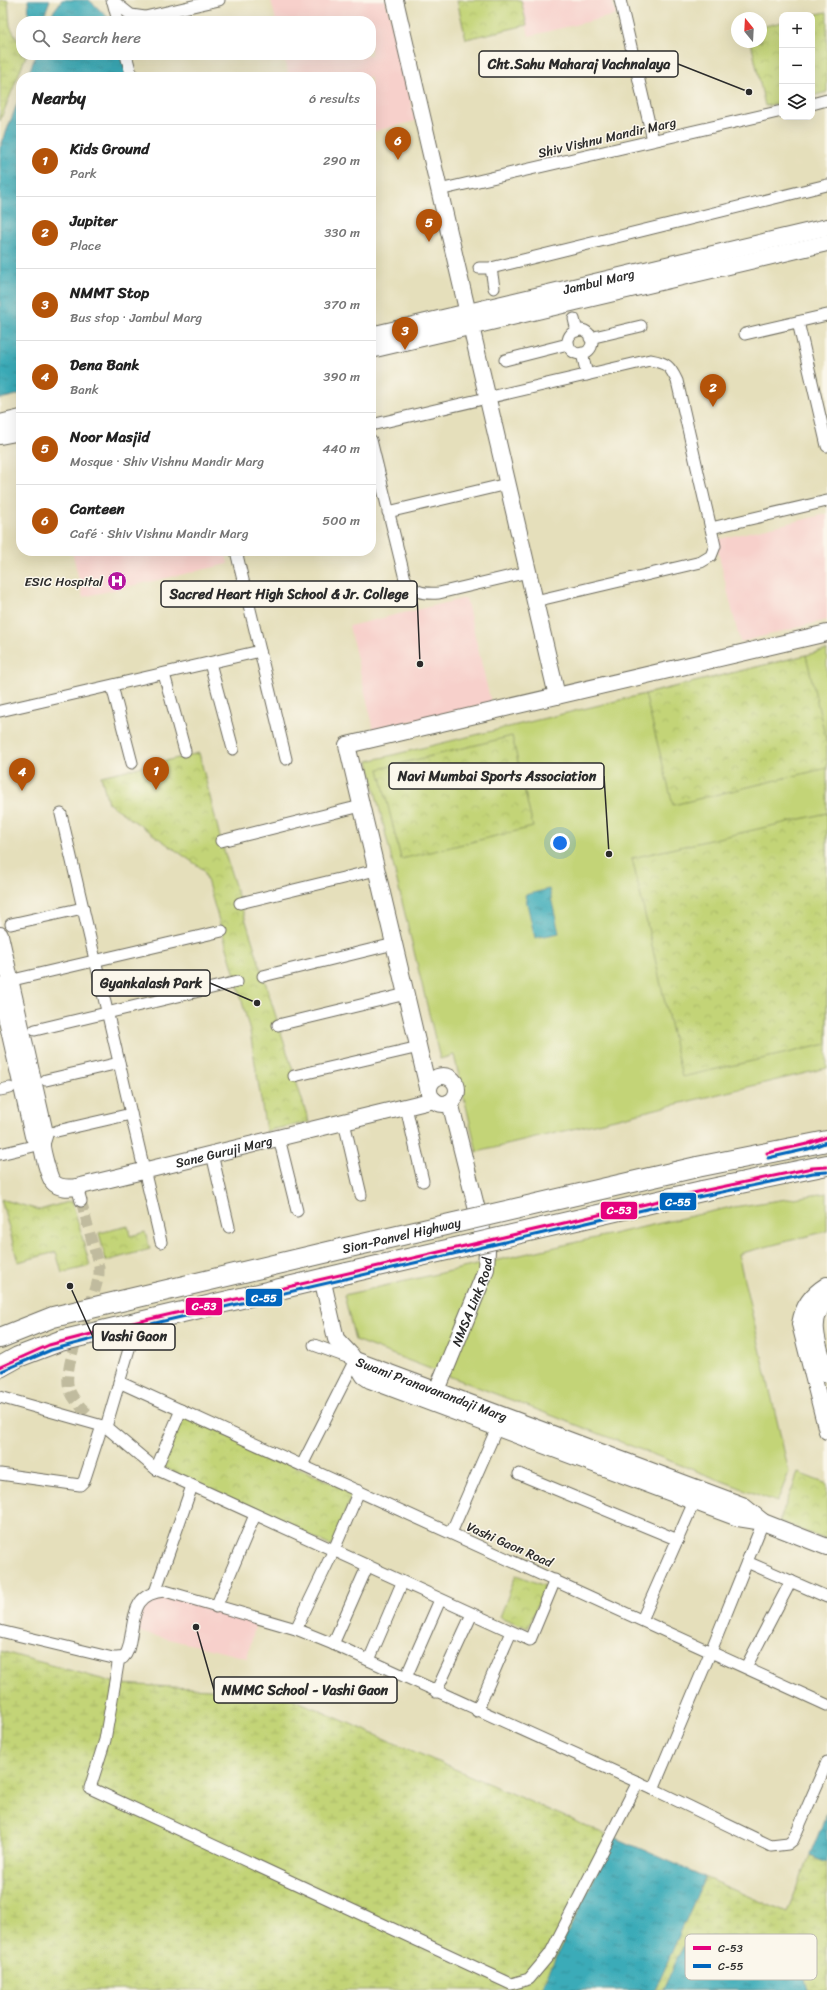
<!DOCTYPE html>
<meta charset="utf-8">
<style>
body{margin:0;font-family:Sriracha,sans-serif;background:#f6f6f6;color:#222}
.controls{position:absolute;right:12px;top:12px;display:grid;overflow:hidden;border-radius:8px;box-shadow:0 4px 16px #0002}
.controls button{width:36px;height:36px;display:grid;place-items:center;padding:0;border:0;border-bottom:1px solid #e0e0e0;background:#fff;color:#222;font:20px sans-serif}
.compass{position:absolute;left:731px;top:12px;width:36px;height:36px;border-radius:50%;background:#fff;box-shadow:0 4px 16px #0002;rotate:342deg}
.you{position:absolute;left:560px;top:843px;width:14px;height:14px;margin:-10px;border:3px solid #fff;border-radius:50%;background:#1a73e8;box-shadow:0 0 0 6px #1a73e833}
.badge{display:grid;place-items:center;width:26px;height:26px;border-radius:50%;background:#b45309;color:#fff;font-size:13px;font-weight:700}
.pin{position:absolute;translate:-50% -33px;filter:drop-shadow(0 1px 2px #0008)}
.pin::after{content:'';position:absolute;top:21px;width:14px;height:12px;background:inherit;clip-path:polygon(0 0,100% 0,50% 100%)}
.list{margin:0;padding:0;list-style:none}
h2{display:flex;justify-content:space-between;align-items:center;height:52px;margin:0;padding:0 16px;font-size:17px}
h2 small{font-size:13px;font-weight:400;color:#767676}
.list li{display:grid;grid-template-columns:26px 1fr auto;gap:12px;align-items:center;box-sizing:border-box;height:72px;padding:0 16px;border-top:1px solid #e0e0e0}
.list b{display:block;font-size:15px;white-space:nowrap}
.list p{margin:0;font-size:13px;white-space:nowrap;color:#767676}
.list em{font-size:13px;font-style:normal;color:#767676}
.icon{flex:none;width:22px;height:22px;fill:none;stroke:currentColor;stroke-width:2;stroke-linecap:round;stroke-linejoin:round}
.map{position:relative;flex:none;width:827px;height:1990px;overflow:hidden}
.search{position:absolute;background:#fff;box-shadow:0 4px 16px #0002;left:16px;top:16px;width:360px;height:44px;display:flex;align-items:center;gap:10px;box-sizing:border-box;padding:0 14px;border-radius:16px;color:#767676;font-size:15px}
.panel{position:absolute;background:#fff;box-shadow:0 4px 16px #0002;left:16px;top:72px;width:360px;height:484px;border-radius:16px}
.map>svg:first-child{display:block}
</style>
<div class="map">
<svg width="827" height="1990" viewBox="0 0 827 1990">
<defs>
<pattern id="wetland-marsh" width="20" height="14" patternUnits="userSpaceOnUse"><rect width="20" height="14" fill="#c3d477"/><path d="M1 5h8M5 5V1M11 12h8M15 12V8" fill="none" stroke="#a8b667"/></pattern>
<pattern id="park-crowns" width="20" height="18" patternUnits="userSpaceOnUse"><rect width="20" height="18" fill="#c3d477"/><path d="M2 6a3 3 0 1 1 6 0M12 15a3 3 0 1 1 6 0" fill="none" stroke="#a8b667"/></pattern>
<pattern id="water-ripples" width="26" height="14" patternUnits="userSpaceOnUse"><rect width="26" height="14" fill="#3babb8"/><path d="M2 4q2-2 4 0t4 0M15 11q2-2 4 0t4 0" fill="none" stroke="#328b96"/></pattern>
</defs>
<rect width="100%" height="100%" fill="#fbf7ec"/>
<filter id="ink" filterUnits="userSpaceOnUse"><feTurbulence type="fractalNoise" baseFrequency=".025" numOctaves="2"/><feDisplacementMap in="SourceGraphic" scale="8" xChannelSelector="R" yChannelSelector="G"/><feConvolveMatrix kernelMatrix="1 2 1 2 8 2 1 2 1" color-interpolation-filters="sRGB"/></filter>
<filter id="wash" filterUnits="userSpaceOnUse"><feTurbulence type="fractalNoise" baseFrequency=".012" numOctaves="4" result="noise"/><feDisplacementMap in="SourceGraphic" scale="16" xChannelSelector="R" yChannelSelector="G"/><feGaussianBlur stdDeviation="0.9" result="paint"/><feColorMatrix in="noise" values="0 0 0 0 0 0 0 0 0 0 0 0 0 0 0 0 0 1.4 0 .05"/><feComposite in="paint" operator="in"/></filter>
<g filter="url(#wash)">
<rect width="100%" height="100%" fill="#e5dfbb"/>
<g fill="#f7d0cb">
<polygon points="271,0 386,0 416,121 371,132 371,77 289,77 284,55 371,55 371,21 276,21"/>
<polygon points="521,0 612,0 616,15 529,36"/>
<polygon points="827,514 827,620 740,642 715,540"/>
<polygon points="72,551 225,551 228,564 83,597"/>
<polygon points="466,598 491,703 374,730 349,626"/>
<polygon points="166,1594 256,1623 247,1658 135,1631 144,1601"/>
</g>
<g fill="#c3d477" stroke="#778051">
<polygon points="827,650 827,1068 477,1152 454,1055 440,1059 368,761"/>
<polygon points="827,1193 827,1231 738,1254 789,1472 777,1502 355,1340 344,1295 727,1208"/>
</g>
<g fill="url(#wetland-marsh)" stroke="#778051">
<polygon points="0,0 8,0 10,26 21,46 21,55 26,56 0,121"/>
<polygon points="0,1651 120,1684 279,1693 787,1913 810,1855 827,1862 827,1990 0,1990"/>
</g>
<g fill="url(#park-crowns)" stroke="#778051">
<polygon points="457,0 521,0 527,25 466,39"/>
<polygon points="827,12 827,92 812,96 812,15"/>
<polygon points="782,22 782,103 765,106 751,42 761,42 761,27"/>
<polygon points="806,655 827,744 827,768 673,805 645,694"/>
<polygon points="512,736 533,827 401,859 379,769"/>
<polygon points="199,753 221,841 309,1122 266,1131 250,1032 237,982 204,870 108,803 101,776"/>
<polygon points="827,813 827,1044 682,1077 632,858"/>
<polygon points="1,1199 39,1210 72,1201 90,1266 62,1273 56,1252 18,1262"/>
<polygon points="128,1226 130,1236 145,1232 150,1249 106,1261 99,1233"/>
<polygon points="184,1415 353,1493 331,1546 161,1466"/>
<polygon points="798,1473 827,1484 827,1540 779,1522"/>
<polygon points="516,1575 545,1586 528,1628 500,1617"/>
</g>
<g fill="url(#water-ripples)" stroke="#336b72">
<polygon points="28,0 50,0 42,21 32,21 29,17"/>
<polygon points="62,0 89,0 112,21 49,21 53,12"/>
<polygon points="36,55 125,55 130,77 27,77"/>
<polygon points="21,94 21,394 0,399 0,148"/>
<polygon points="549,889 559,933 535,938 525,895"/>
<polygon points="827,1813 827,1862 810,1855"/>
<polygon points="614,1837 705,1877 655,1990 540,1990"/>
<polygon points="734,1937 764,1947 802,1969 808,1990 663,1990 683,1946 703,1938"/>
</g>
</g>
<g filter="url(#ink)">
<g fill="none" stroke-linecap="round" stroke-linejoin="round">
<path stroke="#c0bb9e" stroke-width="11" stroke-dasharray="11 5.5" stroke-linecap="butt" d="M81 1201 99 1267V1274C94 1305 65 1355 68 1384 70 1397 80 1406 89 1415"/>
<g stroke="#6c6a5d" stroke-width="13">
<g id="street">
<polyline points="112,0 131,15 145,17 219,0"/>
<polyline points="620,0 653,140"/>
<polyline points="113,2 118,21"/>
<polyline points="126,55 132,77"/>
<polyline points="812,104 827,100"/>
<polyline points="439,190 782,111"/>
<polyline points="479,268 491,268 827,185"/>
<polyline points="491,268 494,288"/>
<polyline points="574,319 577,331"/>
<polyline points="798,322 827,446"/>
<circle cx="580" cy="342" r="12"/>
<polyline points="745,334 827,315"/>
<polyline points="590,338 641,326"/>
<polyline points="582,353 587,375"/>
<polyline points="505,360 568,344"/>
<path d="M371 425 650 360C667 363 670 366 677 381L715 546 711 556 701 562 535 601"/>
<path d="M371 440 405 579C416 593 421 594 439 593L528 572"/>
<polyline points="388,512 507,484"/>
<polyline points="711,528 827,501"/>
<polyline points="236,551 286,759"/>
<polyline points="210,663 233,749"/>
<polyline points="164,674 185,751"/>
<polyline points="112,686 132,763"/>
<polyline points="0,711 260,651"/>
<polyline points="61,814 161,1242"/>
<polyline points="221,841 361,806"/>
<polyline points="240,903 376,870"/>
<polyline points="11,924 83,908"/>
<polyline points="263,976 394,944"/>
<polyline points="0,983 222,931"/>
<polyline points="278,1025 406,994"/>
<polyline points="35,1030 237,982"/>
<polyline points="294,1076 419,1047"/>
<polyline points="46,1080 119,1063"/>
<polyline points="0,1090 10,1088"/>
<polyline points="406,1107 423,1181"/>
<polyline points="344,1122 361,1195"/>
<polyline points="57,1131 131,1114"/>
<polyline points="279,1138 297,1211"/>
<polyline points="0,1154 42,1144"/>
<polyline points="212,1154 229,1227"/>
<polyline points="77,1187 81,1201"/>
<polyline points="119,1382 827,1705"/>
<polyline points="0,1397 106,1427 156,1469 181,1410"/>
<polyline points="106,1427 137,1322"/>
<polyline points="302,1465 355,1360 314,1345"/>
<polyline points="156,1469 530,1640 555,1580"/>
<polyline points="0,1474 80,1485 84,1481 102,1426"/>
<polyline points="519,1474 678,1540"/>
<polyline points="451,1533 500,1421"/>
<polyline points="747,1562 827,1597"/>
<polyline points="155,1592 192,1486"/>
<polyline points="216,1607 255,1515"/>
<polyline points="642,1620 697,1495"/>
<polyline points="296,1629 333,1552 359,1491"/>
<path d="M0 1631 113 1658H123C128 1653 129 1647 130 1641 135 1615 133 1593 165 1591L296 1629 333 1644 653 1789 771 1846 788 1844 793 1840 827 1762"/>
<polyline points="333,1644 367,1567"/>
<polyline points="119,1658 105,1740 90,1788 511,1984 529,1979 550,1954 638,1782"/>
<polyline points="369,1660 402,1583"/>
<polyline points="746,1667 791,1581"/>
<polyline points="406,1677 440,1600"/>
<polyline points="436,1692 472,1614"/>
<polyline points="477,1711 511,1632"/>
<polyline points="653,1789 711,1651 763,1522"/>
</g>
</g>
<g stroke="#6c6a5d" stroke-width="18">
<g id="secondary">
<polyline points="395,0 557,696"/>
<path id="s1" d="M371 335 827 227"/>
<polyline points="371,350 827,243"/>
<polyline points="0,423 21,418"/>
<polyline points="0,436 21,432"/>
<path id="s2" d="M0 935 45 1133C44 1136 43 1140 42 1142 41 1148 49 1178 53 1182 59 1189 69 1188 77 1187L434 1100"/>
<polyline points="0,990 33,1136 42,1144"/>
<circle cx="443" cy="1090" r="14"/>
<polyline points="429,1092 347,745 827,633"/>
<polyline points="322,1278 336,1339 351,1355 364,1376 370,1380 738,1518 763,1522 827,1547"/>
<path d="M827 1285C811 1295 803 1306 800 1324L827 1431"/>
<path d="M827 1302C805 1319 821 1351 827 1374"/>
<path id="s3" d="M355 1360 742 1505 762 1521"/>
<path id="s4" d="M433 1400 482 1280 486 1269 487 1250 450 1102"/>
</g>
</g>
<g stroke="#6c6a5d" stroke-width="22">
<g id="highway">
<polyline points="697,1167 827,1141"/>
<polyline points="702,1191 827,1165"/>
<polyline points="0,1338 53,1317 341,1249"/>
<polyline points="0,1367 18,1357 60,1341 347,1273"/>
</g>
</g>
<use href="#street" stroke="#fff" stroke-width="11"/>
<use href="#secondary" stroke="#fff" stroke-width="16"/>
<use href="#highway" stroke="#fff" stroke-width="20"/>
<g stroke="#6c6a5d" stroke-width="22" stroke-linecap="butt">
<g id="highway-bridge">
<path id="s5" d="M341 1249 697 1167"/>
<polyline points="347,1273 702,1191"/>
</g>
</g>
<use href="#highway-bridge" stroke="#fff" stroke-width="20"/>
<g stroke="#fbf7ec" stroke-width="6">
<g id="bus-1">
<polyline points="767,1153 807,1144 827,1137"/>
<polyline points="0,1367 49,1345 137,1322 702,1191 812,1168 827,1167"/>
</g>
</g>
<g stroke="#fbf7ec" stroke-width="6">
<g id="bus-2">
<polyline points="768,1158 808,1149 827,1142"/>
<polyline points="2,1371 51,1350 138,1327 703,1196 813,1173 827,1172"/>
</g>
</g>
<use href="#bus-1" stroke="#e5007d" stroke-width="3"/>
<use href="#bus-2" stroke="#0065bd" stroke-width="3"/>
</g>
</g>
<defs>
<g id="hospital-disc" transform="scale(1)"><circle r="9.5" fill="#b5179e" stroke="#fbf7ec"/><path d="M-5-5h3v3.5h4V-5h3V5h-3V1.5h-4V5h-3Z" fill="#fff"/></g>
</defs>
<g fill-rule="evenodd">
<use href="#hospital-disc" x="117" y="581"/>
</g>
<g text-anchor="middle" stroke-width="3" stroke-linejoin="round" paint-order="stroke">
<g font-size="13" fill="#2b2b2b" stroke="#fbf7ec">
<text transform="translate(607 137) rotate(-13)" y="5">Shiv Vishnu Mandir Marg</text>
<text dy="5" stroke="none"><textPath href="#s1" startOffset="234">Jambul Marg</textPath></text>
<text dy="5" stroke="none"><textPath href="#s2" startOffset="431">Sane Guruji Marg</textPath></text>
<text dy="5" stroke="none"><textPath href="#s5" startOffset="62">Sion-Panvel Highway</textPath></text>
<text dy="5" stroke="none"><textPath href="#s4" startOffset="106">NMSA Link Road</textPath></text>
<text dy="5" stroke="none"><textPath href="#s3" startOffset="82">Swami Pranavanandaji Marg</textPath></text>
<text transform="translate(510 1544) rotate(24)" y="5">Vashi Gaon Road</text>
</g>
<g font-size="13" fill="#2b2b2b" stroke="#fbf7ec" text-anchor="end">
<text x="103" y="586">ESIC Hospital</text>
</g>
</g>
<rect x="685" y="1934" width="132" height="46" rx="6" fill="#fbf7ec" stroke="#bdbab2" stroke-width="1"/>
<rect x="693" y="1946" width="18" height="4" fill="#e5007d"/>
<rect x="693" y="1964" width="18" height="4" fill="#0065bd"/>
<g font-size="11" fill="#2b2b2b">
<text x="718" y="1952">C-53</text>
<text x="718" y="1970">C-55</text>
</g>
<path fill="none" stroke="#2b2b2b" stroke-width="1.5" d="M749 92L678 64M420 664L417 594M609 854L604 776M257 1003L210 983M70 1286L93 1337M196 1627L214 1690"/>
<g fill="#2b2b2b" stroke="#fbf7ec" stroke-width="1.5">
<circle cx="749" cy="92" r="4"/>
<circle cx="420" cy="664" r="4"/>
<circle cx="609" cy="854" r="4"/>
<circle cx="257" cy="1003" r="4"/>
<circle cx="70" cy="1286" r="4"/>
<circle cx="196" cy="1627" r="4"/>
</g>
<g fill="#fbf7ec" stroke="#2b2b2b" stroke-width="1.5">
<rect x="479" y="51" width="199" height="26" rx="4"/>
<rect x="161" y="581" width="256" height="26" rx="4"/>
<rect x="389" y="763" width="215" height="26" rx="4"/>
<rect x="92" y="970" width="118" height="26" rx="4"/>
<rect x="93" y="1324" width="82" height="26" rx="4"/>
<rect x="214" y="1677" width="183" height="26" rx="4"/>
</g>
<g font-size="14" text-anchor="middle" font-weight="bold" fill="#2b2b2b">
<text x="579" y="69">Cht.Sahu Maharaj Vachnalaya</text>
<text x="289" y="599">Sacred Heart High School &amp; Jr. College</text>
<text x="497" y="781">Navi Mumbai Sports Association</text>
<text x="151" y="988">Gyankalash Park</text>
<text x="134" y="1341">Vashi Gaon</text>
<text x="305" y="1695">NMMC School - Vashi Gaon</text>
</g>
<g stroke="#fbf7ec" stroke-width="1.5">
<rect x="659" y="1192" width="38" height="19" rx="4" fill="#0065bd"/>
<rect x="600" y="1201" width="38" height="19" rx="4" fill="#e5007d"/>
<rect x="245" y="1288" width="38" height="19" rx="4" fill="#0065bd"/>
<rect x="185" y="1297" width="38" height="19" rx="4" fill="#e5007d"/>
</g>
<g font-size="11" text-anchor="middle" font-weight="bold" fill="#fff">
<text x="678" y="1206">C-55</text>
<text x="619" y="1214">C-53</text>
<text x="264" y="1302">C-55</text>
<text x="204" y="1310">C-53</text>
</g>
</svg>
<div class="controls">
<button>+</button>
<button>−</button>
<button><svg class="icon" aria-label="layers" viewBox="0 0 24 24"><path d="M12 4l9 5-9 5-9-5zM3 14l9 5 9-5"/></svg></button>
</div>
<svg class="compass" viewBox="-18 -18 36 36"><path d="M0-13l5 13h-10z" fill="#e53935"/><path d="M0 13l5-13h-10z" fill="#767676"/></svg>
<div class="you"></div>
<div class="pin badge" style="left:156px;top:790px">1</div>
<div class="pin badge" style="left:713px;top:407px">2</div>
<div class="pin badge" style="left:405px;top:350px">3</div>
<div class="pin badge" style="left:22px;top:791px">4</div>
<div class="pin badge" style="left:429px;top:242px">5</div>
<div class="pin badge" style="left:398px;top:160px">6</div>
<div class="search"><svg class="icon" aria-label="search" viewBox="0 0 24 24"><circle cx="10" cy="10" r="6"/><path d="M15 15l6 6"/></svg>Search here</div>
<section class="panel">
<h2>Nearby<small>6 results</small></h2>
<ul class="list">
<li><span class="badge">1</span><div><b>Kids Ground</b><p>Park</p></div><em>290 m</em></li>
<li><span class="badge">2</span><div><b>Jupiter</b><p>Place</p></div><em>330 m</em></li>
<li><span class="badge">3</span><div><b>NMMT Stop</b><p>Bus stop · Jambul Marg</p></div><em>370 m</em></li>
<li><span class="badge">4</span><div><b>Dena Bank</b><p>Bank</p></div><em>390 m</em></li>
<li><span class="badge">5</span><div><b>Noor Masjid</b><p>Mosque · Shiv Vishnu Mandir Marg</p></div><em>440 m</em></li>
<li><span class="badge">6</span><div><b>Canteen</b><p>Café · Shiv Vishnu Mandir Marg</p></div><em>500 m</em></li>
</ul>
</section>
</div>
